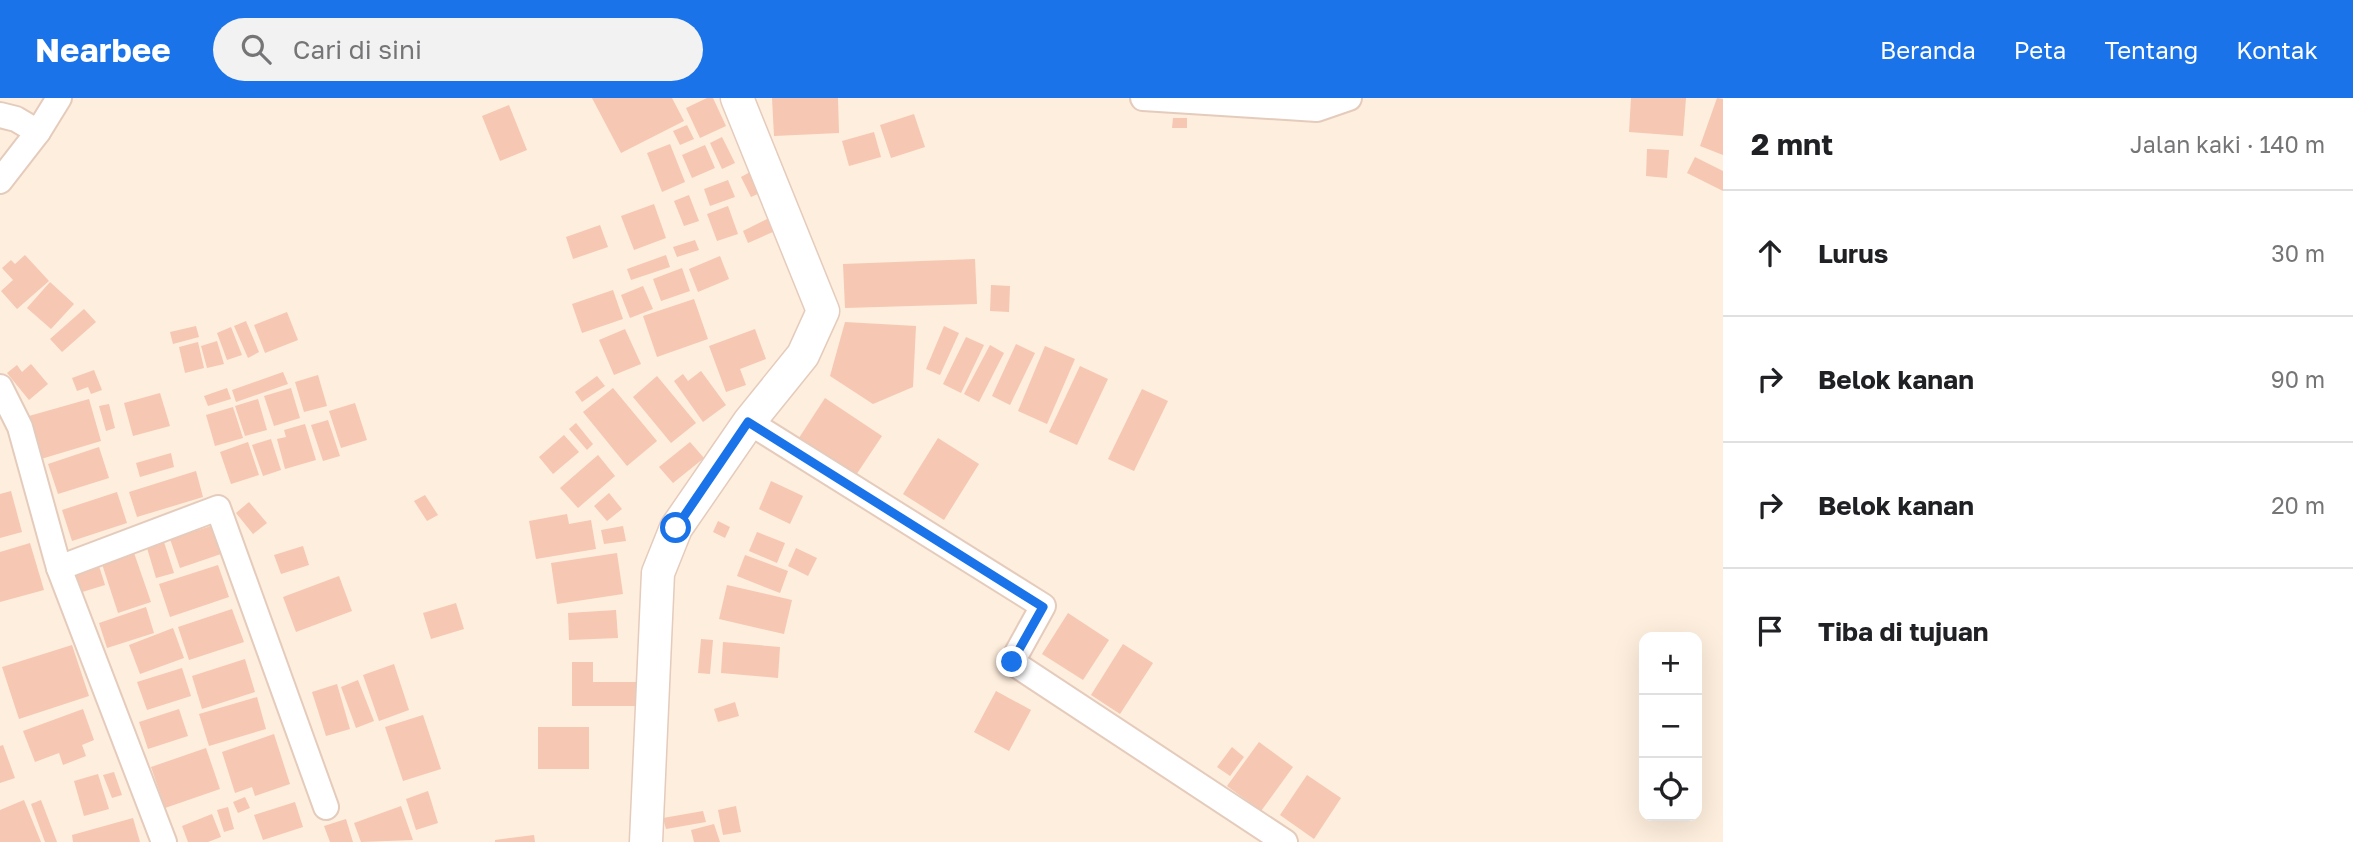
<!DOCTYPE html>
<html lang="id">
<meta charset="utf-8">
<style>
body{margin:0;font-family:"Golos Text",sans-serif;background:#f2f2f2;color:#202124}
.controls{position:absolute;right:21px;bottom:21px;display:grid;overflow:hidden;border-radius:14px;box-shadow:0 7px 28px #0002}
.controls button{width:63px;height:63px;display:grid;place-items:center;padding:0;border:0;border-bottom:2px solid #e0e0e0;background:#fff;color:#202124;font:35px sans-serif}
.stop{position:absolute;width:21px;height:21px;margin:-16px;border:5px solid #1a73e8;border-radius:50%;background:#fff}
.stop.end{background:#1a73e8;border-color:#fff;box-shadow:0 2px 7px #0008}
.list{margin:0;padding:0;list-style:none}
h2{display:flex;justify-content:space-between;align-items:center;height:91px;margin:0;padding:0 28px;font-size:30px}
h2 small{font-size:23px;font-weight:400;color:#757577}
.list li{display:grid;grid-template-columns:46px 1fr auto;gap:21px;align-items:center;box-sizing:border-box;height:126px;padding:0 28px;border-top:2px solid #e0e0e0}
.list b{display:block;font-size:26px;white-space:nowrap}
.list em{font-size:23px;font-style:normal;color:#757577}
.icon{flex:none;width:38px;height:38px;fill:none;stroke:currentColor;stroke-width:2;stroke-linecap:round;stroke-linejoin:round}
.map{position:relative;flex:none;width:1723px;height:744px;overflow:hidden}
header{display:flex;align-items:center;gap:42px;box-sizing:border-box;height:98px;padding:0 35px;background:#1a73e8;color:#fff}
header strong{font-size:33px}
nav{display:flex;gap:38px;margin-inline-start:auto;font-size:24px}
.search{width:490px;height:63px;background:#f2f2f2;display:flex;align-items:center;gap:18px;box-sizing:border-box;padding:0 24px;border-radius:38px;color:#757577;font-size:26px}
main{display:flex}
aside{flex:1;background:#fff}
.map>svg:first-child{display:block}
</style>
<header>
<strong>Nearbee</strong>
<div class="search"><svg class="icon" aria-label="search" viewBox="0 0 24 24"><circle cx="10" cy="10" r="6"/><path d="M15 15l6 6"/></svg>Cari di sini</div>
<nav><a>Beranda</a><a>Peta</a><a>Tentang</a><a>Kontak</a></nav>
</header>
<main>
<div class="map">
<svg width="1723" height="744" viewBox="0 0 1723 744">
<rect width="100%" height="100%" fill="#feeedd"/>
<g fill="#f6c7b2">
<polygon points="592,0 672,0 684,23 621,55"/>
<polygon points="707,0 713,0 726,28 700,40 686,10"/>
<polygon points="772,0 838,0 839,35 774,38"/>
<polygon points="1631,0 1686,0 1683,38 1629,34"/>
<polygon points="1717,0 1723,1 1723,57 1700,48"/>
<polygon points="509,7 527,52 500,63 482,18"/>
<polygon points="914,16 925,49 891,60 880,27"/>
<polygon points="1173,20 1187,20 1187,30 1172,30"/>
<polygon points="687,27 694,41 680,47 673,33"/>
<polygon points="874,34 881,59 849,68 842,43"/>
<polygon points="722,39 735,65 722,71 710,45"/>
<polygon points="670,46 685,84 662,94 647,55"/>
<polygon points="705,47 715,70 692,80 682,57"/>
<polygon points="1647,51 1669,52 1667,80 1646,78"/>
<polygon points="1695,59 1723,73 1723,93 1687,75"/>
<polygon points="752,73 762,94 751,99 741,79"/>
<polygon points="728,82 735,99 710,108 704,91"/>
<polygon points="689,97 699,123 684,128 674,103"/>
<polygon points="654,106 666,140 634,152 621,118"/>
<polygon points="728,108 738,136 717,143 707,116"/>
<polygon points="769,120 775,133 748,145 743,133"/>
<polygon points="600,127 608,149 573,161 566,139"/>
<polygon points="695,142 699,152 677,159 673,149"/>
<polygon points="25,157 49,183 17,211 1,193 13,182 2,170 11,162 15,166"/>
<polygon points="666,157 670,169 631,182 627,171"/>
<polygon points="720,158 729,181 698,194 689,171"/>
<polygon points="975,161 977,206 845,210 843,166"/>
<polygon points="682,170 690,193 661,203 653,181"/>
<polygon points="50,184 74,206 51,231 27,210"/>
<polygon points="991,187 1010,188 1009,214 990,213"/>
<polygon points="643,188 653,211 630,220 621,197"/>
<polygon points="613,192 623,221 582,235 572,206"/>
<polygon points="694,201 708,241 657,259 643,218"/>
<polygon points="84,211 96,224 62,254 50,241"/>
<polygon points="287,214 298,242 265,255 254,227"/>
<polygon points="246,223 259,254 248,260 234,228"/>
<polygon points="845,224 916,228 913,289 873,306 830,278"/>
<polygon points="196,228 199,239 173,246 170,234"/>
<polygon points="944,228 959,235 940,277 926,271"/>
<polygon points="231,229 242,257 227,262 217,235"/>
<polygon points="625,231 641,266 614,277 599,242"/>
<polygon points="755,231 766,261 740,271 746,287 726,294 709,248"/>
<polygon points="966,239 984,247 961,295 943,286"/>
<polygon points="217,243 224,266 207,270 201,248"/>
<polygon points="198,244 204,270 185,275 179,249"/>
<polygon points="1016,246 1035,255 1010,307 992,298"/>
<polygon points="990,247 1004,255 979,304 964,296"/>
<polygon points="1045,248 1075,261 1047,326 1018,313"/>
<polygon points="31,266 48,286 29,302 7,275 17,267 22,274"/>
<polygon points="1080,268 1108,281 1077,347 1049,334"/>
<polygon points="94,272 102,292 91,296 88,289 77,293 72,280"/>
<polygon points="701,273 726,307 703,324 674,283 683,276 688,283"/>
<polygon points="283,274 288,286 236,304 232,292"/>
<polygon points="318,277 327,308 304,314 295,284"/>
<polygon points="597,278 605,288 582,304 575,294"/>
<polygon points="657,278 696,325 671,345 633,299"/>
<polygon points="227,290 231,301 208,308 204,298"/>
<polygon points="291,290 300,320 274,328 264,298"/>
<polygon points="613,290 657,343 627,368 583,314"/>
<polygon points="1142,291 1168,303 1134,373 1108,361"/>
<polygon points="160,295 170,328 133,338 124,305"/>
<polygon points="825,300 882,338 852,383 795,346"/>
<polygon points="89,301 101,343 41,361 29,318"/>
<polygon points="258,301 267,332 245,338 235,308"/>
<polygon points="355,305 367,342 341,350 329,313"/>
<polygon points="109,306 115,330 106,333 99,308"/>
<polygon points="233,309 243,340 215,348 206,317"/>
<polygon points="328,322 340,358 323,363 311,327"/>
<polygon points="576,325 593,346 587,352 569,331"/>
<polygon points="305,326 316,362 285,371 277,341 286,339 284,332"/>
<polygon points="564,337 579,354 553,376 539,359"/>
<polygon points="938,340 979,366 944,422 903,396"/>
<polygon points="271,341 281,372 263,378 252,347"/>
<polygon points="248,344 259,377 231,386 220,354"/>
<polygon points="690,344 704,360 673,385 659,369"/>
<polygon points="99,349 109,380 58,396 48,366"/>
<polygon points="171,355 174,369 140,379 136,365"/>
<polygon points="598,357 615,378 578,410 560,390"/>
<polygon points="196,373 203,399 137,419 129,394"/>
<polygon points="771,383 803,398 790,426 759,411"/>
<polygon points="11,393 22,434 0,440 0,396"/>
<polygon points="117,394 127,425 72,443 62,412"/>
<polygon points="609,395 622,411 607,423 594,408"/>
<polygon points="425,397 438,417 427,423 414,403"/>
<polygon points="249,404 267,425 253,436 236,415"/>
<polygon points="567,416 569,426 591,422 596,451 536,461 529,423"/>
<polygon points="718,423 730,429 725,440 713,434"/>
<polygon points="211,428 221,456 180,470 170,441"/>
<polygon points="623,428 626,443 604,446 601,432"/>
<polygon points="757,434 785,445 777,465 749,453"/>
<polygon points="164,444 174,475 156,480 147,450"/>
<polygon points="30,445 44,492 0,504 0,454"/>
<polygon points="303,448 309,467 281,476 274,457"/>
<polygon points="796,450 817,460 808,478 788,468"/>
<polygon points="133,452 151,504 118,515 101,463"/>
<polygon points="617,455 623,496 557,506 551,465"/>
<polygon points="745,457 788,473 780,495 737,478"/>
<polygon points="218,467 229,499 170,519 159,486"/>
<polygon points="99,468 105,487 79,495 72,476"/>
<polygon points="339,478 352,513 296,534 283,499"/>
<polygon points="727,487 792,502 784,536 719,521"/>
<polygon points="456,505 464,531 431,541 423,515"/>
<polygon points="146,509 154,535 107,550 99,525"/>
<polygon points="232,511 244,544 189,562 178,529"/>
<polygon points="616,512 618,540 569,542 568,515"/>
<polygon points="1068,515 1109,542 1083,582 1042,556"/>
<polygon points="173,530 184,560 140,576 129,547"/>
<polygon points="701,541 713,542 710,576 698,575"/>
<polygon points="723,544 780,549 778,580 721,575"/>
<polygon points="1123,546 1153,565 1120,616 1091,597"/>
<polygon points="72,547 89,598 19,621 2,569"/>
<polygon points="245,561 255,594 202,611 192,578"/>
<polygon points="572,564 593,564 593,584 638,584 638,608 572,608"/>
<polygon points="394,566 409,612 379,623 363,577"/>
<polygon points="182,570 191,598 147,612 137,584"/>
<polygon points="358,582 374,623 356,630 341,589"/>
<polygon points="337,586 350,631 326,638 312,594"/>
<polygon points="996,593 1031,612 1009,653 974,634"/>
<polygon points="257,599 266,631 209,648 199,616"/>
<polygon points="735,604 739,618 718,624 714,611"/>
<polygon points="83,611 94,642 82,647 86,658 63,667 59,655 35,664 23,633"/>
<polygon points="179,611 188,638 148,651 139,624"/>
<polygon points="423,617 441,671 403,683 385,629"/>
<rect x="538" y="629" width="51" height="42"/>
<polygon points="274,636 290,686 255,698 252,689 235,695 222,654"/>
<polygon points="1259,644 1293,669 1261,713 1227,688"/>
<polygon points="3,647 15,680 0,685 0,648"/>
<polygon points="1232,649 1244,659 1230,678 1217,669"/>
<polygon points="206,650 220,691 165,710 151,669"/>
<polygon points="114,674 122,697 112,700 103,677"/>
<polygon points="98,676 109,711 84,718 74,683"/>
<polygon points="1307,677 1341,700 1314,741 1280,717"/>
<polygon points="428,693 438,725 416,732 406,701"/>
<polygon points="245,699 250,710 238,715 233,704"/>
<polygon points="24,702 41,744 0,744 0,712"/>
<polygon points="41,702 57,744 45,744 31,706"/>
<polygon points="295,704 303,729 263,742 254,717"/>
<polygon points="401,708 413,742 361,744 354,725"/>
<polygon points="736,708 741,734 723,737 718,712"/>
<polygon points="228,709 234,731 224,734 217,712"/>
<polygon points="703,713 706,724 666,731 663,720"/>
<polygon points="212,716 221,739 208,744 188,744 182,728"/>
<polygon points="133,720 140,744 73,744 72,737"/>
<polygon points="346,721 353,744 330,744 324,728"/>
<polygon points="714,726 720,744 694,744 691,732"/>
<polygon points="534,737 535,744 495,744 495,742"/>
</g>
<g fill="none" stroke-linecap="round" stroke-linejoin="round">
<g stroke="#e5cbbc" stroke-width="28">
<g id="minor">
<polyline points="1143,0 1317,11 1349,0"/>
<polyline points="0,17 16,21 38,34"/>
<polyline points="0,83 38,34 59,0"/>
<polyline points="0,289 20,329 59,470 164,744"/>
<polyline points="749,324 1043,508 1012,564 1285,744"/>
<polyline points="59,470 218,410 326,709"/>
</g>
</g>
<g stroke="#e5cbbc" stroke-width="35">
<polyline id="tertiary" points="646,744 658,475 676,430 749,324 803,257 823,213 737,0"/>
</g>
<use href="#minor" stroke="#fff" stroke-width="24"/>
<use href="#tertiary" stroke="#fff" stroke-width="32"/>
</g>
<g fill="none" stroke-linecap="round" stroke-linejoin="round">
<polyline stroke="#1a73e8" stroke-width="9" points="676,430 748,324 1043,509 1012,564"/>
</g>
</svg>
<div class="controls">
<button>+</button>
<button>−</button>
<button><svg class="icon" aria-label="locate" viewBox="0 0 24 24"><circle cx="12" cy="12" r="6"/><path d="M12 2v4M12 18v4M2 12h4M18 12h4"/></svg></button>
</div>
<div class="stop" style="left:676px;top:430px"></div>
<div class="stop end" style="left:1012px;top:564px"></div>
</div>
<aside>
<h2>2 mnt<small>Jalan kaki · 140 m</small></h2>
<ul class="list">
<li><svg class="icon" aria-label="ahead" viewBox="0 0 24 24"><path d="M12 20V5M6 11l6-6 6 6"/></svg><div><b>Lurus</b></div><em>30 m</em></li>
<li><svg class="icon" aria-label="right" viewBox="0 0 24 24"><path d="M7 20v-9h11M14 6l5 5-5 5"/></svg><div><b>Belok kanan</b></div><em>90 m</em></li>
<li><svg class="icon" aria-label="right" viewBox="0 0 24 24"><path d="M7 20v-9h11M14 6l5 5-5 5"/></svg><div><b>Belok kanan</b></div><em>20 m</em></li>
<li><svg class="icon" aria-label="arrive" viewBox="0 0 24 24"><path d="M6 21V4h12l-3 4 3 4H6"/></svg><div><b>Tiba di tujuan</b></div></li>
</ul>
</aside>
</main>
